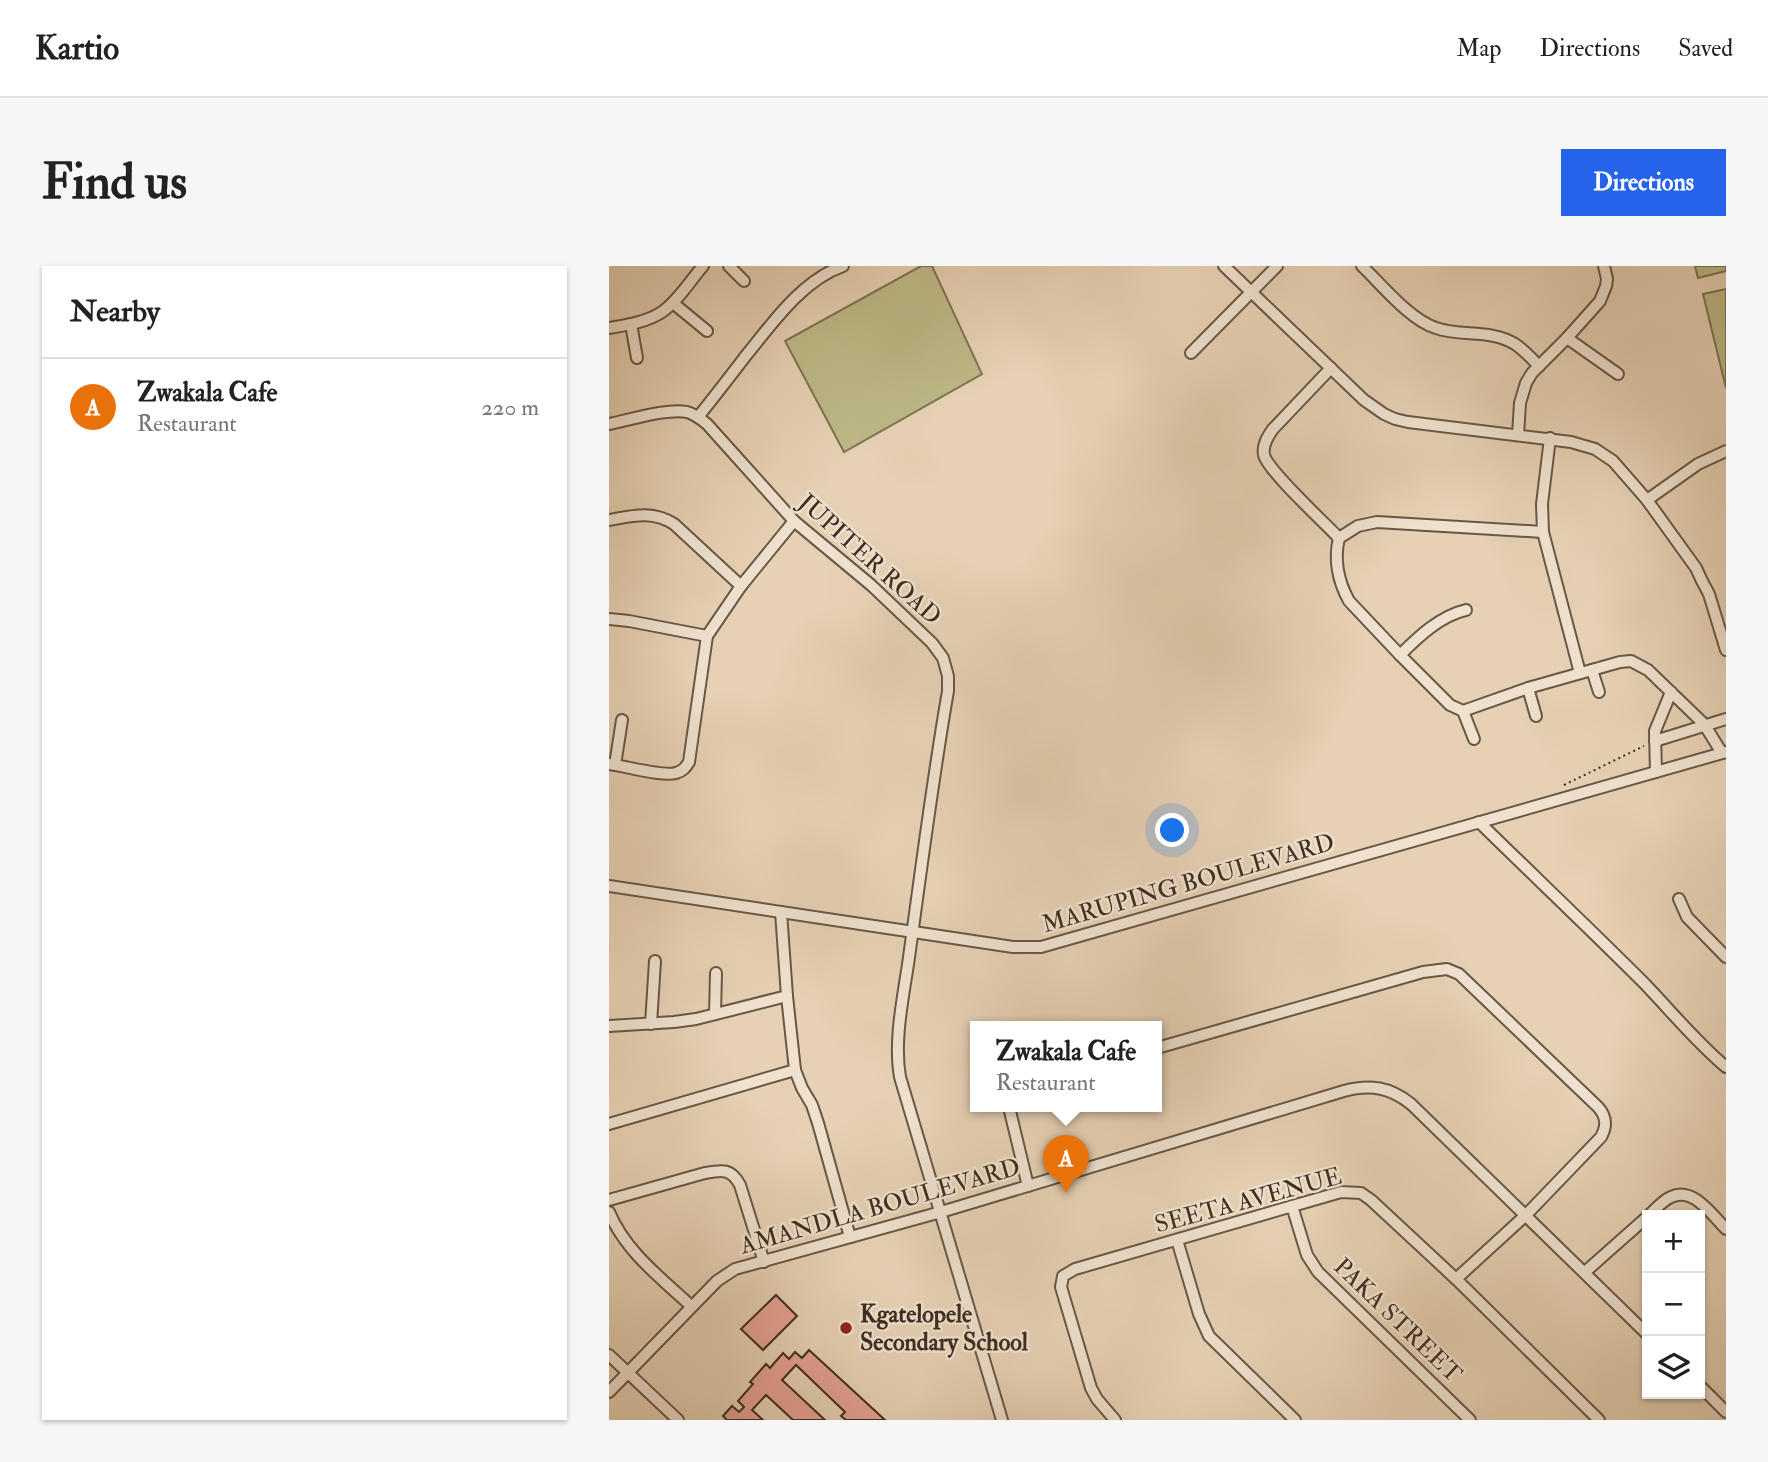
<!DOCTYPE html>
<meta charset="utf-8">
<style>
body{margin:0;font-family:"IM FELL Double Pica",serif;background:#f6f6f6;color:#222}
.controls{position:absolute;right:21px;bottom:21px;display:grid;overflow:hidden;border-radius:0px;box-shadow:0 2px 5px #0004}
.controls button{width:63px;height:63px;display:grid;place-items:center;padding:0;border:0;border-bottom:2px solid #e0e0e0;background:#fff;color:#222;font:35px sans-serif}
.you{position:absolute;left:564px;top:565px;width:24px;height:24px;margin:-18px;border:5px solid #fff;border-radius:50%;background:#1a73e8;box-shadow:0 0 0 10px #1a73e833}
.badge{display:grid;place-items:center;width:46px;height:46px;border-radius:50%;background:#2563eb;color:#fff;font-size:23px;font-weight:700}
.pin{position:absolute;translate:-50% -58px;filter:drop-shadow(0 2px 4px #0008)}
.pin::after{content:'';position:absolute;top:37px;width:24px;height:21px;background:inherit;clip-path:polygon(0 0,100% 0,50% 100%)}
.popup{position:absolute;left:361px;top:755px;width:192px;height:91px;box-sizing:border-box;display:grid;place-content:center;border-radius:0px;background:#fff;filter:drop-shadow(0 2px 5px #0005);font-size:23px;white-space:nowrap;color:#767676}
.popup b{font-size:26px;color:#222}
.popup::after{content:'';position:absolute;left:50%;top:100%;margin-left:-14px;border:14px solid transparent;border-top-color:#fff}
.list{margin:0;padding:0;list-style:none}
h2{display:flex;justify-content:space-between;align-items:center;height:91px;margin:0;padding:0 28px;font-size:30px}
h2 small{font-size:23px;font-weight:400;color:#767676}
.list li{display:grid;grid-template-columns:46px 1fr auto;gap:21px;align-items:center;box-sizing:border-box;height:98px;padding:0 28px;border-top:2px solid #e0e0e0}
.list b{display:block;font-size:26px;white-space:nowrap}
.list p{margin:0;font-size:23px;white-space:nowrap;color:#767676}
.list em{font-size:23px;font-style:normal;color:#767676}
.icon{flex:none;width:38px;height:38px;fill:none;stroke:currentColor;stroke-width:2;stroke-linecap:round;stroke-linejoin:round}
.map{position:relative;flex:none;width:1117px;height:1154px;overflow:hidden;border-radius:0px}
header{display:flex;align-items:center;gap:42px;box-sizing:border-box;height:98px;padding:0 35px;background:#fff;border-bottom:2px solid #e0e0e0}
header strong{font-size:33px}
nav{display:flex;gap:38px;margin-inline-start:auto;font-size:24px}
.intro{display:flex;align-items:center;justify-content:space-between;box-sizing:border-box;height:168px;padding:0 42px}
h1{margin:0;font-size:49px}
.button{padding:18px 32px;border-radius:0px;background:#2563eb;color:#fff;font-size:24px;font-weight:700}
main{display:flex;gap:42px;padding:0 42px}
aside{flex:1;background:#fff;border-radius:0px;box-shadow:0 2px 5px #0004}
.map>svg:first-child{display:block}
</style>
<header>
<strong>Kartio</strong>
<nav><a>Map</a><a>Directions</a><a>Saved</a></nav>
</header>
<div class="intro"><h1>Find us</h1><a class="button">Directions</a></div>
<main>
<aside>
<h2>Nearby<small></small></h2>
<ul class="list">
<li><span class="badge" style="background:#e8710a">A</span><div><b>Zwakala Cafe</b><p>Restaurant</p></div><em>220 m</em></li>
</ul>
</aside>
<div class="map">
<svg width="1117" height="1154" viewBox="0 0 1117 1154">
<rect width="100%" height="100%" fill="#e6d1b4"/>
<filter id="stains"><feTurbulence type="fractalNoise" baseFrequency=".00286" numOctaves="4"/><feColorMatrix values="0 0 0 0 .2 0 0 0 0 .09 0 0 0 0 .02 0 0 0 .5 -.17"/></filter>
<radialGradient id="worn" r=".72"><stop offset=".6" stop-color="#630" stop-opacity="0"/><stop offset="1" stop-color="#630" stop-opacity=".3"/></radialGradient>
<g fill="#bdb987" stroke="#7e7454" stroke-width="2">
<polygon points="312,0 323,0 373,108 235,186 176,75"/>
<polygon points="1086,0 1117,0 1117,5 1089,12"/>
<polygon points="1117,23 1117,122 1094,28"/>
</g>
<g fill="#e5a193" stroke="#3f2e21" stroke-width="2">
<polygon points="167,1029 188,1050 154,1084 132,1063"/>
<polygon points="200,1084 276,1154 237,1154 232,1150 236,1146 187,1099 173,1114 216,1154 184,1154 157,1129 143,1144 154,1154 118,1154 114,1150 123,1140 130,1146 135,1141 129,1135 144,1118 141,1116 157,1098 161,1102 174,1087 180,1093 186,1086 193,1092"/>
</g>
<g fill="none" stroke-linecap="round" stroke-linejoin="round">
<g stroke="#695746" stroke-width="14">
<g id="minor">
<polyline points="120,0 135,15"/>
<polyline points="615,0 755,134 775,148 786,153 799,156 962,176 986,183 1004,195 1038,234 1087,302 1093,315 1100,328 1117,384"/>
<path d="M753 0C773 19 801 54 827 62 852 71 882 63 906 78 915 84 922 92 930 100"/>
<polyline points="64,37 98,65"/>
<polyline points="22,58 28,92"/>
<path d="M0 62C18 59 38 56 53 46 69 35 81 15 94 0"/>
<polyline points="958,72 1009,108"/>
<polyline points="582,87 668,0"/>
<path d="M722 102 664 163C659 170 653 179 655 189 659 205 715 256 730 272"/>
<path d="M89 151C106 130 122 109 139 87 165 55 194 14 234 0"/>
<path d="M0 158C21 154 58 142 78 146 85 148 92 153 98 158L185 255 262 319 323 377 334 392 339 410V425C324 511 313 597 301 684 296 724 284 771 291 811L393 1154"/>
<polyline points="909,169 911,137 917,117 923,107 958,72 991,35 997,20 998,13 995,0"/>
<polyline points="941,172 933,238 934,266 971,407"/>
<polyline points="1038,234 1089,198 1117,185"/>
<path d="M0 254C23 250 43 244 65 258L132 320"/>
<path d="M730 272C725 293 729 315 740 335L791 389 841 439 854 445"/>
<polyline points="730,272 749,260 768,256 934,266"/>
<polyline points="0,353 20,355 98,370"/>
<path d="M791 389C809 371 831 350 857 344"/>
<polyline points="983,404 990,426"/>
<polyline points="919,422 927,450"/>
<polyline points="854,445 919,422 1011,396 1022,395 1039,404 1095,458 1113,487"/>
<polyline points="854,445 865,473"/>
<polyline points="1046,475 1117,453"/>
<path d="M0 498C16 500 54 511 67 507 74 505 76 502 80 496L98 370 132 320 185 255"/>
<polyline points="6,499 13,454"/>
<polyline points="1047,506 1046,465 1062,426"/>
<path d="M870 556C925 610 981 663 1035 717 1062 745 1087 776 1117 801"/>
<polyline points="0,620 404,681 432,681 1117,486"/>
<polyline points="1070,633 1078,651 1117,691"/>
<polyline points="172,646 178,730 186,804 193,822 203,839 209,857 241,971"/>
<polyline points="106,748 107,707"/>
<polyline points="42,758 46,695"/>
<polyline points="0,760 65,756 87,753 178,730"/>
<path d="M548 782 814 706 838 703 850 708 989 841C998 851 998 860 992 871L917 949 847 1013"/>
<polyline points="400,841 419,920"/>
<polyline points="0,858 186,804"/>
<path d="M0 934 96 907C113 904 122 902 131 919L155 996"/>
<polyline points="683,940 698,989 709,1006 861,1154"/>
<path d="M0 946C16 985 52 1012 82 1040"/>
<path d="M1040 949C1047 943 1053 935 1062 931 1084 920 1103 949 1117 963"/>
<polyline points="568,974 590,1048 600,1070 686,1154"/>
<polyline points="976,1006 1038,951"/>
<polyline points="0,1089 69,1154"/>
<polyline points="1091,1120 1117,1146"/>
<path d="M0 1126 108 1015 126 1003 332 946 735 825C761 818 781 821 802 838L1038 1068"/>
<polyline points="506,1154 488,1133 482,1122 452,1021 454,1010 466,1003 732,926 752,927 762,934 847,1013 990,1154"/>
</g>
</g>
<polyline stroke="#3f2e21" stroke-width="2" stroke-dasharray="2 3.5" stroke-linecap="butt" points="955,519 1035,480"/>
<use href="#minor" stroke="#efe1ce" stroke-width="10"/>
</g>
<circle fill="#8f2418" stroke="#efe1ce" stroke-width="2.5" cx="237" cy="1062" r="7"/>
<g text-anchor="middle" stroke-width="5" stroke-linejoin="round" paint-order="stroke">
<g font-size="24" fill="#3f2e21" stroke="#efe1ce">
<text transform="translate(261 293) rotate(42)" y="8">JUPITER ROAD</text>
<text transform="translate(579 617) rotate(-16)" y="8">MARUPING BOULEVARD</text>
<text transform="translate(639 934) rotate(-15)" y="8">SEETA AVENUE</text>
<text transform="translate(271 940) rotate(-16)" y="8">AMANDLA BOULEVARD</text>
<text transform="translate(789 1054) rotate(44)" y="8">PAKA STREET</text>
</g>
<g font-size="24" font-weight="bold" fill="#3f2e21" stroke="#efe1ce" text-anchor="start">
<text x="251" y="1056">Kgatelopele<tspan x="251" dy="28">Secondary School</tspan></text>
</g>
</g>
<rect width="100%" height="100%" filter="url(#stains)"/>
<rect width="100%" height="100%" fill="url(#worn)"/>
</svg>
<div class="controls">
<button>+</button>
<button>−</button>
<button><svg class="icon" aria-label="layers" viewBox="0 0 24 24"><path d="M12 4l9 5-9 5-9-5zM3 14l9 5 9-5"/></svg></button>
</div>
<div class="you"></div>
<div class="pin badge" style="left:457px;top:927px;background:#e8710a">A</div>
<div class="popup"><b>Zwakala Cafe</b>Restaurant</div>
</div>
</main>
